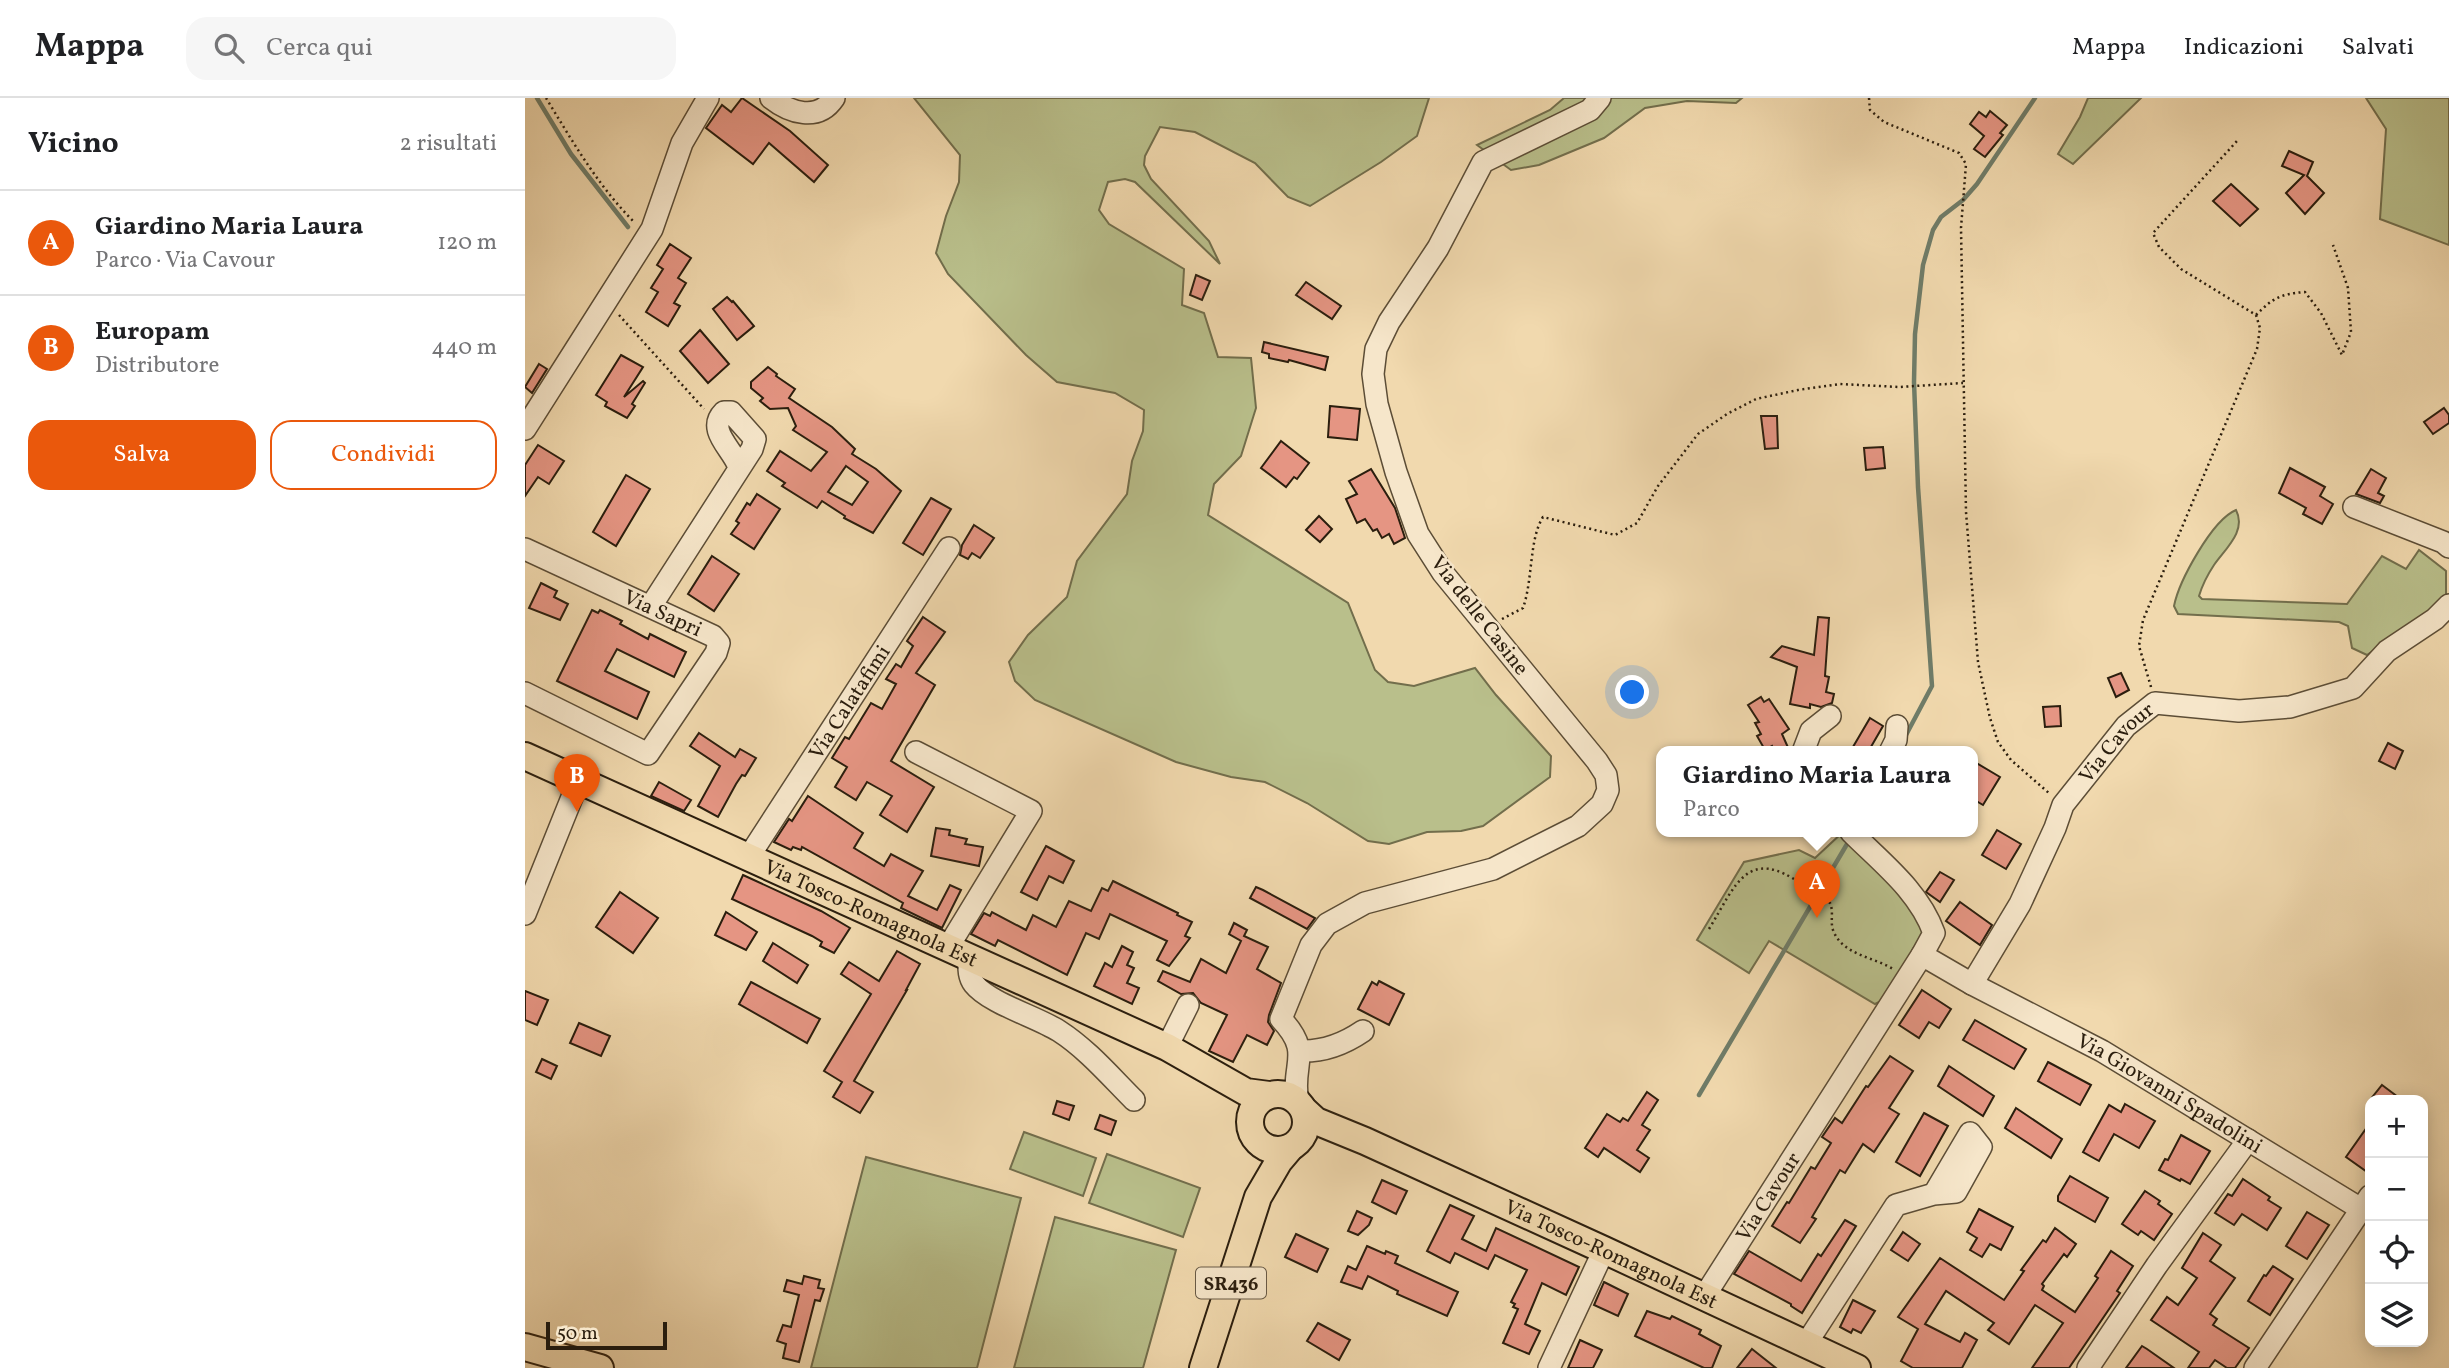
<!DOCTYPE html>
<html lang="it">
<meta charset="utf-8">
<style>
body{margin:0;font-family:Vollkorn,serif;background:#f6f6f6;color:#202124}
.controls{position:absolute;right:21px;bottom:21px;display:grid;overflow:hidden;border-radius:14px;box-shadow:0 4px 18px #0003}
.controls button{width:63px;height:63px;display:grid;place-items:center;padding:0;border:0;border-bottom:2px solid #e0e0e0;background:#fff;color:#202124;font:35px sans-serif}
.scale{position:absolute;left:21px;bottom:18px;width:121px;box-sizing:border-box;padding-left:7px;border:4px solid #2b1e0e;border-top:0;font-size:19px;line-height:24px;white-space:nowrap;color:#2b1e0e;-webkit-text-stroke:5px #f6e6ca;paint-order:stroke}
.you{position:absolute;left:1108px;top:595px;width:24px;height:24px;margin:-18px;border:5px solid #fff;border-radius:50%;background:#1a73e8;box-shadow:0 0 0 10px #1a73e833}
.badge{display:grid;place-items:center;width:46px;height:46px;border-radius:50%;background:#ea580c;color:#fff;font-size:23px;font-weight:700}
.pin{position:absolute;translate:-50% -58px;filter:drop-shadow(0 2px 4px #0008)}
.pin::after{content:'';position:absolute;top:37px;width:24px;height:21px;background:inherit;clip-path:polygon(0 0,100% 0,50% 100%)}
.popup{position:absolute;left:1131px;top:648px;width:322px;height:91px;box-sizing:border-box;display:grid;place-content:center;border-radius:14px;background:#fff;filter:drop-shadow(0 2px 5px #0005);font-size:23px;white-space:nowrap;color:#757577}
.popup b{font-size:26px;color:#202124}
.popup::after{content:'';position:absolute;left:50%;top:100%;margin-left:-14px;border:14px solid transparent;border-top-color:#fff}
.list{margin:0;padding:0;list-style:none}
h2{display:flex;justify-content:space-between;align-items:center;height:91px;margin:0;padding:0 28px;font-size:30px}
h2 small{font-size:23px;font-weight:400;color:#757577}
.list li{display:grid;grid-template-columns:46px 1fr auto;gap:21px;align-items:center;box-sizing:border-box;height:105px;padding:0 28px;border-top:2px solid #e0e0e0}
.list b{display:block;font-size:26px;white-space:nowrap}
.list p{margin:0;font-size:23px;white-space:nowrap;color:#757577}
.list em{font-size:23px;font-style:normal;color:#757577}
.actions{display:flex;gap:14px;padding:21px 28px}
.actions a{flex:1;padding:16px 0;border:2px solid #ea580c;border-radius:21px;text-align:center;font-size:24px;color:#ea580c}
.actions .main{background:#ea580c;color:#fff}
.icon{flex:none;width:38px;height:38px;fill:none;stroke:currentColor;stroke-width:2;stroke-linecap:round;stroke-linejoin:round}
.map{position:relative;flex:none;width:1924px;height:1270px;overflow:hidden}
header{display:flex;align-items:center;gap:42px;box-sizing:border-box;height:98px;padding:0 35px;background:#fff;border-bottom:2px solid #e0e0e0}
header strong{font-size:33px}
nav{display:flex;gap:38px;margin-inline-start:auto;font-size:24px}
.search{width:490px;height:63px;background:#f6f6f6;display:flex;align-items:center;gap:18px;box-sizing:border-box;padding:0 24px;border-radius:21px;color:#757577;font-size:26px}
main{display:flex}
aside{flex:1;background:#fff}
.map>svg:first-child{display:block}
</style>
<header>
<strong>Mappa</strong>
<div class="search"><svg class="icon" aria-label="search" viewBox="0 0 24 24"><circle cx="10" cy="10" r="6"/><path d="M15 15l6 6"/></svg>Cerca qui</div>
<nav><a>Mappa</a><a>Indicazioni</a><a>Salvati</a></nav>
</header>
<main>
<aside>
<h2>Vicino<small>2 risultati</small></h2>
<ul class="list">
<li><span class="badge">A</span><div><b>Giardino Maria Laura</b><p>Parco · Via Cavour</p></div><em>120 m</em></li>
<li><span class="badge">B</span><div><b>Europam</b><p>Distributore</p></div><em>440 m</em></li>
</ul>
<div class="actions"><a class="main">Salva</a><a>Condividi</a></div>
</aside>
<div class="map">
<svg width="1924" height="1270" viewBox="0 0 1924 1270">
<rect width="100%" height="100%" fill="#f1d9ae"/>
<filter id="stains"><feTurbulence type="fractalNoise" baseFrequency=".00286" numOctaves="4"/><feColorMatrix values="0 0 0 0 .2 0 0 0 0 .09 0 0 0 0 .02 0 0 0 .5 -.17"/></filter>
<radialGradient id="worn" r=".72"><stop offset=".6" stop-color="#630" stop-opacity="0"/><stop offset="1" stop-color="#630" stop-opacity=".3"/></radialGradient>
<g fill="#b9bf8b" stroke="#726e4c" stroke-width="2">
<polygon points="389,0 904,0 892,38 856,64 785,108 763,99 730,65 670,34 635,29 620,58 619,67 626,81 684,143 695,166 610,84 600,81 583,84 574,112 584,126 659,171 657,207 679,215 693,259 726,260 731,310 716,358 689,386 683,417 823,505 850,572 863,584 889,588 950,570 971,597 1026,658 1025,679 958,728 936,733 902,734 864,746 843,743 782,705 740,684 706,679 651,664 510,602 490,583 484,564 503,537 542,499 552,463 602,396 607,363 618,333 619,312 590,295 532,284 501,257 423,176 411,155 421,118 434,84 435,57"/>
<polygon points="1039,0 1217,0 1211,5 1162,3 1120,10 1079,40 1014,67 986,72 952,47 1025,12"/>
<polygon points="1563,0 1616,0 1548,66 1533,56 1555,19"/>
<polygon points="1841,0 1924,0 1924,147 1855,121 1861,31"/>
<path d="M1711 412C1722 433 1700 451 1689 467 1683 476 1677 488 1674 498L1677 501 1822 506 1857 458 1881 471 1894 452 1921 473V496L1914 506 1842 557 1827 550 1823 528 1814 524 1653 516 1649 508C1654 483 1687 422 1711 412Z"/>
<polygon points="1318,734 1394,812 1400,837 1356,903 1350,906 1244,843 1224,875 1172,842 1219,764 1274,752 1290,760"/>
<polygon points="499,1034 571,1060 558,1098 485,1071"/>
<polygon points="582,1056 675,1090 658,1139 564,1105"/>
<polygon points="341,1059 496,1100 452,1270 286,1270"/>
<polygon points="530,1119 651,1152 618,1270 489,1270"/>
</g>
<g fill="none" stroke-linecap="round" stroke-linejoin="round">
<g stroke="#6f7c68" stroke-width="4.5">
<polyline points="12,0 46,56 103,129"/>
<polyline points="1381,637 1407,588 1393,389 1389,284 1390,236 1398,167 1408,132 1416,119 1438,102 1452,86 1510,0"/>
<polyline points="1174,997 1325,741"/>
</g>
</g>
<g fill="#e59583" stroke="#2b1e0e" stroke-width="2" fill-rule="evenodd">
<polygon points="217,0 265,33 303,67 289,84 244,45 228,66 181,30 197,7 206,14"/>
<polygon points="1465,13 1482,27 1475,35 1478,37 1460,59 1449,51 1459,38 1445,26 1454,14 1461,19"/>
<polygon points="1764,53 1788,64 1782,78 1799,95 1780,116 1761,95 1779,77 1757,68"/>
<polygon points="1706,86 1733,111 1715,128 1688,103"/>
<polygon points="145,146 166,160 153,180 161,185 149,205 155,208 143,228 121,214 133,194 126,190 138,171 132,167"/>
<polygon points="671,177 685,183 677,202 665,197"/>
<polygon points="781,184 816,208 807,221 771,197"/>
<polygon points="202,199 207,204 208,203 229,228 212,242 188,211"/>
<polygon points="175,232 204,266 183,285 155,253"/>
<polygon points="739,244 803,259 800,272 764,262 763,264 744,260 744,256 737,254"/>
<polygon points="96,257 118,269 99,299 118,283 120,285 107,306 110,308 102,320 80,308 82,304 71,297"/>
<polygon points="14,266 22,271 7,295 0,289"/>
<path d="M243 269 252 276 251 278 270 291 264 300 307 329 330 351 327 356 351 371 376 393 348 435 319 420 320 418 297 403 292 410 257 388 260 385 242 373 255 353 286 373 302 354 268 332 271 328 263 310 245 311 235 303 238 300 226 290V284ZM321 368 343 384 327 407 303 394Z"/>
<polygon points="805,308 835,311 832,342 803,339"/>
<polygon points="1919,310 1924,317 1924,325 1908,336 1899,324"/>
<polygon points="1236,318 1252,318 1253,350 1240,351"/>
<polygon points="756,343 784,365 772,381 769,379 761,389 736,370"/>
<polygon points="13,347 39,363 24,386 13,379 0,398 0,367"/>
<polygon points="1358,349 1360,370 1341,372 1339,350"/>
<polygon points="1765,370 1800,389 1795,398 1808,406 1797,426 1778,416 1781,410 1754,395"/>
<polygon points="846,371 870,410 880,440 869,446 864,436 857,440 852,431 848,433 840,421 832,425 821,401 832,396 824,383"/>
<polygon points="1846,371 1861,380 1853,395 1859,398 1855,405 1831,396"/>
<polygon points="101,377 125,391 91,448 68,434"/>
<polygon points="232,396 255,411 229,451 206,436 214,425 211,423 222,405 225,407"/>
<polygon points="406,400 426,411 398,457 378,445"/>
<polygon points="794,418 807,431 795,444 781,432"/>
<polygon points="449,427 469,440 455,460 447,455 443,461 435,457 437,447"/>
<polygon points="187,458 214,476 189,513 163,496"/>
<polygon points="16,485 32,493 29,499 43,506 35,522 4,510"/>
<polygon points="67,512 73,515 75,512 97,523 95,526 123,541 125,536 161,554 149,579 92,551 80,573 124,594 112,621 32,583"/>
<polygon points="398,519 420,534 391,575 410,587 366,663 409,689 382,734 355,717 367,698 342,684 331,702 310,689 322,669 307,660 320,639 324,641 346,605 357,611 371,586 361,581 371,566 376,569 388,548 382,543"/>
<polygon points="1293,519 1304,520 1300,578 1304,579 1301,594 1309,596 1307,605 1296,609 1285,606 1285,610 1265,606 1272,569 1246,559 1257,548 1289,557"/>
<polygon points="1596,575 1604,592 1591,599 1583,580"/>
<polygon points="1236,599 1239,604 1244,601 1264,631 1257,636 1265,654 1250,654 1247,648 1240,652 1232,638 1236,636 1230,625 1234,624 1223,607"/>
<polygon points="1535,608 1536,628 1520,629 1518,609"/>
<polygon points="1345,620 1358,628 1343,654 1325,654"/>
<polygon points="174,635 210,659 215,651 231,660 220,678 217,677 211,686 193,719 173,708 195,668 165,648"/>
<polygon points="1863,645 1878,653 1870,671 1854,663"/>
<polygon points="1448,663 1475,679 1458,707 1448,701"/>
<polygon points="134,684 166,702 159,713 126,698"/>
<polygon points="283,698 338,735 329,750 359,768 366,756 398,773 383,798 412,812 425,787 436,792 417,830 376,810 378,805 277,749 276,752 268,749 266,752 249,744 264,721 267,723"/>
<polygon points="411,730 425,732 424,737 442,741 440,746 458,749 454,768 406,758"/>
<polygon points="1472,732 1496,746 1481,771 1457,757"/>
<polygon points="521,748 549,763 538,785 524,778 512,802 496,794"/>
<polygon points="1415,774 1429,782 1415,804 1401,794"/>
<polygon points="218,777 296,813 325,830 309,855 295,848 297,844 287,838 207,801"/>
<polygon points="588,783 653,815 652,817 667,824 660,838 665,840 644,868 632,862 642,843 585,816 574,841 561,835 542,877 473,842 470,848 446,836 459,815 465,818 467,814 501,832 508,817 531,829 544,803 566,813 577,790 583,793"/>
<polygon points="731,789 738,792 790,820 782,831 725,800"/>
<polygon points="95,794 133,820 108,855 71,829"/>
<polygon points="1435,804 1467,827 1455,847 1421,823"/>
<polygon points="201,814 232,834 221,852 190,837"/>
<polygon points="709,825 722,832 719,838 743,849 732,871 756,885 744,917 743,924 749,933 742,947 722,937 708,964 684,953 702,917 676,905 668,895 656,896 633,883 638,873 665,884 676,861 701,875 716,843 704,836"/>
<polygon points="248,845 283,867 272,885 238,863"/>
<polygon points="597,848 608,854 602,867 609,870 602,885 614,890 607,906 569,888 580,865 587,869"/>
<polygon points="372,853 395,866 381,892 382,892 329,983 348,994 335,1015 308,999 317,984 299,973 346,896 316,876 324,864 354,883"/>
<polygon points="854,883 879,896 864,927 833,911 847,884 852,887"/>
<polygon points="226,884 295,921 282,945 214,906"/>
<polygon points="1397,892 1426,911 1414,930 1404,924 1394,940 1374,927"/>
<polygon points="0,893 23,902 12,927 0,922"/>
<polygon points="1450,922 1501,951 1489,971 1438,942"/>
<polygon points="54,925 85,938 76,958 45,945"/>
<polygon points="1365,958 1388,973 1364,1010 1374,1016 1349,1054 1338,1046 1320,1075 1315,1072 1287,1119 1291,1121 1275,1145 1247,1128 1262,1104 1264,1105 1286,1069 1290,1071 1306,1045 1297,1039 1310,1020 1317,1025 1341,988 1343,989"/>
<polygon points="17,961 32,968 26,981 11,974"/>
<polygon points="1523,964 1566,987 1555,1007 1513,983"/>
<polygon points="1424,968 1469,998 1458,1018 1413,988"/>
<polygon points="1857,987 1877,1002 1845,1002"/>
<polygon points="1122,994 1133,1002 1117,1027 1125,1032 1112,1052 1124,1060 1115,1074 1079,1050 1073,1059 1060,1050 1082,1016 1095,1024 1098,1020 1103,1023"/>
<polygon points="532,1003 549,1008 544,1022 528,1016"/>
<polygon points="1600,1006 1630,1023 1614,1050 1589,1036 1574,1063 1558,1054 1584,1007 1596,1014"/>
<polygon points="1491,1010 1537,1041 1526,1060 1480,1030"/>
<polygon points="1399,1015 1423,1028 1395,1078 1371,1064"/>
<polygon points="575,1017 591,1023 586,1037 570,1031"/>
<polygon points="1845,1025 1845,1076 1821,1059"/>
<polygon points="1656,1037 1685,1053 1665,1086 1656,1081 1655,1083 1634,1072 1640,1061 1643,1062"/>
<polygon points="1545,1078 1583,1100 1570,1124 1533,1103 1533,1098"/>
<polygon points="1718,1081 1745,1099 1743,1102 1756,1110 1742,1132 1717,1116 1709,1127 1690,1115 1703,1096 1707,1098"/>
<polygon points="857,1082 882,1093 871,1116 847,1104"/>
<polygon points="1620,1093 1635,1103 1633,1106 1647,1116 1629,1142 1616,1133 1613,1137 1597,1126"/>
<polygon points="925,1107 949,1118 937,1141 961,1153 971,1130 1054,1169 1041,1197 1017,1185 1000,1226 1015,1233 1004,1256 978,1245 993,1211 988,1209 990,1206 986,1204 1002,1172 970,1157 963,1171 930,1155 925,1165 902,1153"/>
<polygon points="1454,1111 1488,1129 1476,1152 1465,1146 1457,1159 1445,1152 1452,1140 1442,1134"/>
<polygon points="832,1113 847,1120 844,1127 833,1137 823,1133"/>
<polygon points="1782,1114 1804,1127 1782,1161 1761,1148"/>
<polygon points="1320,1122 1331,1128 1277,1215 1266,1208 1266,1206 1209,1176 1224,1153 1276,1183 1293,1156 1296,1158"/>
<polygon points="1530,1130 1551,1146 1542,1159 1539,1156 1517,1186 1519,1188 1517,1192 1550,1214 1573,1180 1570,1178 1586,1153 1608,1168 1592,1193 1595,1195 1544,1270 1507,1270 1538,1225 1510,1207 1484,1246 1463,1232 1469,1225 1421,1193 1400,1226 1435,1244 1440,1235 1452,1242 1437,1270 1388,1270 1376,1263 1393,1231 1373,1219 1415,1160 1479,1202 1499,1173 1496,1172 1518,1142 1521,1144"/>
<polygon points="1378,1134 1395,1146 1383,1163 1366,1152"/>
<polygon points="1678,1135 1696,1147 1685,1163 1710,1180 1685,1216 1692,1221 1688,1227 1724,1250 1710,1270 1702,1270 1690,1262 1684,1270 1663,1270 1674,1254 1626,1222 1642,1199 1653,1207 1672,1180 1657,1170"/>
<polygon points="771,1136 803,1151 792,1174 760,1159"/>
<polygon points="842,1148 860,1156 861,1153 873,1158 870,1165 933,1194 922,1218 872,1196 873,1193 843,1178 837,1191 816,1184 823,1168 831,1172"/>
<polygon points="1748,1168 1768,1181 1745,1217 1723,1203 1739,1177 1741,1178"/>
<polygon points="279,1178 295,1182 293,1190 299,1191 295,1203 290,1202 274,1264 258,1260 261,1246 252,1243 258,1227 266,1229 274,1197 259,1193 262,1182 277,1186"/>
<polygon points="1079,1184 1103,1196 1093,1218 1069,1207"/>
<polygon points="1328,1202 1350,1213 1336,1235 1328,1231 1326,1235 1315,1229"/>
<polygon points="1122,1213 1145,1221 1147,1218 1176,1232 1174,1236 1196,1248 1187,1270 1179,1270 1110,1238"/>
<polygon points="793,1225 825,1242 814,1262 782,1243"/>
<polygon points="1055,1242 1077,1252 1068,1270 1043,1270"/>
<polygon points="1617,1248 1622,1251 1649,1270 1601,1270"/>
<polygon points="1227,1251 1251,1270 1212,1270"/>
</g>
<g fill="none" stroke-linecap="round" stroke-linejoin="round">
<g stroke="#5c4d36" stroke-width="24">
<g id="minor">
<path d="M246 0C265 15 293 24 309 0"/>
<polyline points="0,331 127,131 157,45 183,0"/>
<polyline points="1829,409 1918,444 1924,449"/>
<path id="s1" d="M0 451 188 538 194 545 191 555 123 656 0 595"/>
<path d="M126 508 227 351 230 341 206 314H199C181 332 207 350 214 369"/>
<polyline points="391,654 506,713 422,851"/>
<polyline points="1278,654 1286,633 1305,618"/>
<polyline points="1365,654 1371,642 1372,628"/>
<path d="M1326 734C1357 765 1394 793 1409 835L1397 857"/>
<path id="s2" d="M223 760 424 450"/>
<polyline points="0,816 54,682"/>
<path d="M444 860C444 869 443 878 449 886 464 905 512 919 534 933 562 951 585 978 609 1002"/>
<path id="s3" d="M1447 886 1577 953 1836 1111"/>
<polyline points="642,949 663,907"/>
<path d="M775 953C799 954 819 946 838 933"/>
<path d="M773 1004C765 966 789 956 756 921L786 847 802 826 840 805 968 771 1053 728 1077 706 1083 692 1081 677 1072 663 918 475 893 436 871 374 852 306 848 276 851 251 864 224 913 150 958 64 1065 12 1075 0"/>
<path id="s4" d="M1179 1199 1397 857 1447 886 1495 806 1530 730 1538 707 1601 628 1630 605 1714 613 1765 609 1828 590 1862 553 1910 521 1924 507"/>
<polyline points="1281,1246 1371,1107 1409,1096 1445,1035 1456,1049 1431,1094 1409,1096"/>
<polyline points="1024,1270 1079,1152"/>
<polyline points="1563,1270 1632,1167 1723,1042"/>
<polyline points="1730,1270 1845,1098"/>
</g>
</g>
<g stroke="#2b1e0e" stroke-width="30">
<g id="major">
<path id="s5" d="M0 658 642 949 721 994 744 997"/>
<circle cx="753" cy="1024" r="28"/>
<path id="s6" d="M779 1012 791 1023 840 1043 1079 1152 1332 1270"/>
<polyline points="0,1249 75,1270"/>
<polyline points="678,1270 733,1099 754,1063 765,1050"/>
</g>
</g>
<g stroke="#2b1e0e" stroke-width="2.5" stroke-dasharray="2 3.5" stroke-linecap="butt">
<path d="M21 0C48 44 73 88 110 125"/>
<polyline points="1344,0 1345,12 1359,24 1434,55 1441,66 1436,130 1441,414 1453,564 1465,620 1473,644 1486,662 1525,696"/>
<polyline points="94,217 179,311"/>
<path d="M1731 217C1748 200 1755 196 1780 194L1796 215 1817 257 1826 234 1823 190 1808 147"/>
<path d="M977 521 998 510C1008 482 1004 441 1018 419L1090 437 1112 425 1133 388 1173 336 1202 316 1231 301 1273 292 1315 286 1374 289 1438 285"/>
<polyline points="1626,589 1614,548 1618,522 1732,251 1735,230 1731,217 1656,171 1634,149 1628,135 1712,43"/>
<path d="M1184 831C1211 787 1222 747 1278 787 1287 793 1297 797 1305 805 1309 814 1305 823 1308 832 1317 857 1349 859 1368 871"/>
</g>
<use href="#minor" stroke="#f6e6ca" stroke-width="21"/>
<use href="#major" stroke="#f1d9ae" stroke-width="26"/>
</g>
<g text-anchor="middle" stroke-width="5" stroke-linejoin="round" paint-order="stroke">
<rect fill="#f6e6ca" stroke="#685a46" stroke-width="2" x="671" y="1169.5" width="70" height="31" rx="5"/>
<g font-size="19" font-weight="bold" fill="#2b1e0e">
<text x="706" y="1192">SR436</text>
</g>
<g font-size="21" fill="#2b1e0e" stroke="#f6e6ca">
<text dy="7" stroke="none"><textPath href="#s1" startOffset="152">Via Sapri</textPath></text>
<text transform="translate(955 517) rotate(52)" y="7">Via delle Casine</text>
<text dy="7" stroke="none"><textPath href="#s2" startOffset="186">Via Calatafimi</textPath></text>
<text dy="7" stroke="none"><textPath href="#s4" startOffset="747">Via Cavour</textPath></text>
<text dy="7" stroke="none"><textPath href="#s5" startOffset="380">Via Tosco-Romagnola Est</textPath></text>
<text dy="7" stroke="none"><textPath href="#s3" startOffset="226">Via Giovanni Spadolini</textPath></text>
<text dy="7" stroke="none"><textPath href="#s4" startOffset="119">Via Cavour</textPath></text>
<text dy="7" stroke="none"><textPath href="#s6" startOffset="340">Via Tosco-Romagnola Est</textPath></text>
</g>
</g>
<rect width="100%" height="100%" filter="url(#stains)"/>
<rect width="100%" height="100%" fill="url(#worn)"/>
</svg>
<div class="controls">
<button>+</button>
<button>−</button>
<button><svg class="icon" aria-label="locate" viewBox="0 0 24 24"><circle cx="12" cy="12" r="6"/><path d="M12 2v4M12 18v4M2 12h4M18 12h4"/></svg></button>
<button><svg class="icon" aria-label="layers" viewBox="0 0 24 24"><path d="M12 4l9 5-9 5-9-5zM3 14l9 5 9-5"/></svg></button>
</div>
<div class="scale">50 m</div>
<div class="you"></div>
<div class="pin badge" style="left:1292px;top:820px">A</div>
<div class="popup"><b>Giardino Maria Laura</b>Parco</div>
<div class="pin badge" style="left:52px;top:714px">B</div>
</div>
</main>
